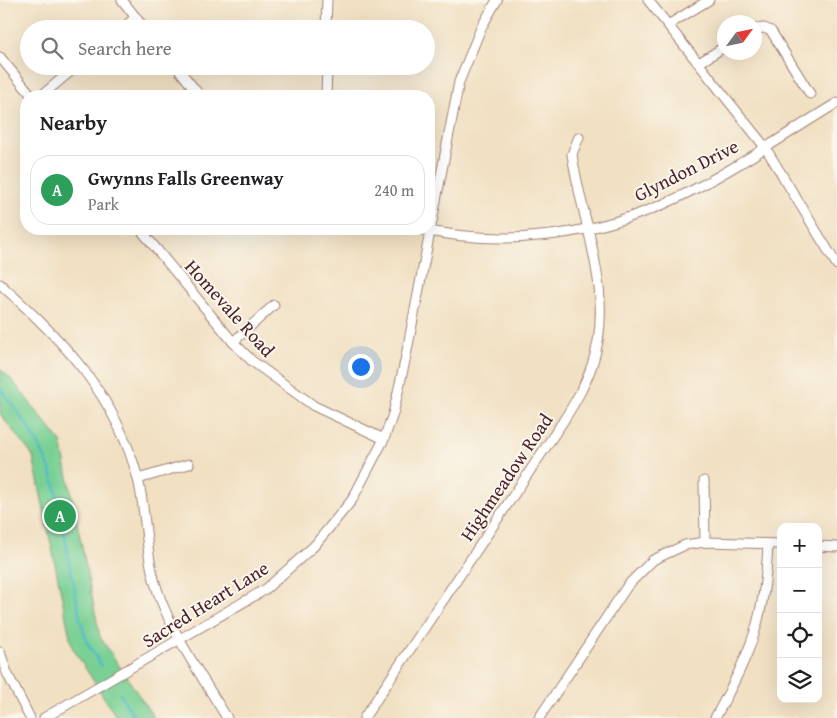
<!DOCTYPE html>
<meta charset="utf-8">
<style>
body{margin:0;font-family:"Gentium Book Plus",serif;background:#f2f2f2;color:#202124}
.controls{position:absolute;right:15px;bottom:15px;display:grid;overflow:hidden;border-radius:10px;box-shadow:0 5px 20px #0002}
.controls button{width:45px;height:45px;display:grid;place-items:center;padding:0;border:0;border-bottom:1px solid #e0e0e0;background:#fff;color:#202124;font:25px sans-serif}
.compass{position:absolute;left:717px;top:15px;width:45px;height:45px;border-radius:50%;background:#fff;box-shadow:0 5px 20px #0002;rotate:57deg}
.you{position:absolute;left:360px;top:366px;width:18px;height:18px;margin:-12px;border:4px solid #fff;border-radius:50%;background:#1a73e8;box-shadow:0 0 0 8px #1a73e833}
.badge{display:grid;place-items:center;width:32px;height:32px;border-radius:50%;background:#2563eb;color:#fff;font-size:16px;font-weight:700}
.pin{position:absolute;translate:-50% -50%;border:2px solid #fff;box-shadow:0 1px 5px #0006}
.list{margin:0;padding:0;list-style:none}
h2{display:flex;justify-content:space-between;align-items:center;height:65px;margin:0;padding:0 20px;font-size:21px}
h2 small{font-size:16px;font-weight:400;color:#757577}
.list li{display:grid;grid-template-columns:32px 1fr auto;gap:15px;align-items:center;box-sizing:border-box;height:70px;margin:0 10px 10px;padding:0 10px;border:1px solid #e0e0e0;border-radius:20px}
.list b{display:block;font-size:19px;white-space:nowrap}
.list p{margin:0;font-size:16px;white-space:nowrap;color:#757577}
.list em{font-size:16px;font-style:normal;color:#757577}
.icon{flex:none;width:28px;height:28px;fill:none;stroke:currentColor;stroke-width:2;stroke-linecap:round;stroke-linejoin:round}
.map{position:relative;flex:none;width:837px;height:718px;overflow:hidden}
.search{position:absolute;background:#fff;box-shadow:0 5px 20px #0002;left:20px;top:20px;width:415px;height:55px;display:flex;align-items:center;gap:12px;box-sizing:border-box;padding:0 18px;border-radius:28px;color:#757577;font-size:19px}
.panel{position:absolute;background:#fff;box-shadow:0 5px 20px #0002;left:20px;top:90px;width:415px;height:145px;border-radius:20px}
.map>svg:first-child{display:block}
</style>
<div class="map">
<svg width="837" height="718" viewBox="0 0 837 718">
<rect width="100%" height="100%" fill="#fbf7ec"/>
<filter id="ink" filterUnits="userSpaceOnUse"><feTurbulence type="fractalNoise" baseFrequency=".02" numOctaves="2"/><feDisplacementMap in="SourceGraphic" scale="10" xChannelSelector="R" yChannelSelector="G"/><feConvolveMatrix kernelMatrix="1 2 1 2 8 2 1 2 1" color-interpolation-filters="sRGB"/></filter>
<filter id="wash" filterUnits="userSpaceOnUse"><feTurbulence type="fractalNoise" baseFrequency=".0096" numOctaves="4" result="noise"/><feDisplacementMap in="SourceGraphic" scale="20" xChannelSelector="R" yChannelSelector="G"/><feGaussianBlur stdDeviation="1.12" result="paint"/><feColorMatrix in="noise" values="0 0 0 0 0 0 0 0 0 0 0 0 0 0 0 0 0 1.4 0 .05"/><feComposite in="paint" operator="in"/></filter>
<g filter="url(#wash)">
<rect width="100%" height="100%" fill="#f1e0c2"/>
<polygon fill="#7ad094" stroke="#627860" points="0,369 12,380 61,442 100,637 154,718 117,718 72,647 33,456 0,414"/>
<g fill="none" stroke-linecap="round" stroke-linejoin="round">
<g stroke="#4ebcc7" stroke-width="2.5">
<path d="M0 389C25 419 44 448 55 485L80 618 87 642 101 665"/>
<polyline points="120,694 135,718"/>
</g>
</g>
</g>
<g filter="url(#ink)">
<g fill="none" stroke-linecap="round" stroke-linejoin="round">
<g stroke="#9e8076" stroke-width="11">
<g id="minor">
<polyline points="122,0 145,29"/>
<polyline points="648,0 765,147 837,265"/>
<polyline points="668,25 709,0"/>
<polyline points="122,29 136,17"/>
<polyline points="326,29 327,0"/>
<polyline points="754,29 764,28 771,31 810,94"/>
<polyline points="0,57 32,96"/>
<polyline points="699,63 724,47"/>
<polyline points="176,66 200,96"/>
<polyline points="41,96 77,66"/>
<polyline points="326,96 327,66"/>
<polyline points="140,229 233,342 252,361 314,406 384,439"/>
<path d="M419 229C507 248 597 236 677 198 733 171 784 135 837 103"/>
<path d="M0 284C63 340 116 395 138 479 147 516 145 556 158 592 173 636 203 678 227 718"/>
<polyline points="233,342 274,305"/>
<polyline points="138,479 189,464"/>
<polyline points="704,481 705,542"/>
<polyline points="818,546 837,547"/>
<polyline points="0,652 7,673 30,718"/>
<polyline points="44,718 266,589 314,546 352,500 384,439 393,414 405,361 459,82 481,28 497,0"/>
<path d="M364 718 562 423C574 404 585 386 592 365 616 295 582 224 572 154L579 137"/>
<polyline points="539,718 628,585 653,560 685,545 705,542 781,544"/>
<path d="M715 718C751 653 765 619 768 544"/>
</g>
</g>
<use href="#minor" stroke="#fff" stroke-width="9"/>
</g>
</g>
<g text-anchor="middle" stroke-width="4" stroke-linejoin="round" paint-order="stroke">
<g font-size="19" fill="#4a1f2b" stroke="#fbf7ec">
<text transform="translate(686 170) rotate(-27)" y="7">Glyndon Drive</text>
<text transform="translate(230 308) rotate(48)" y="7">Homevale Road</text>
<text transform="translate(506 477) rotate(-56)" y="7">Highmeadow Road</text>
<text transform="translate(205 604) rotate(-32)" y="7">Sacred Heart Lane</text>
</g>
</g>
</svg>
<div class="controls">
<button>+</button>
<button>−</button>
<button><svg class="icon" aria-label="locate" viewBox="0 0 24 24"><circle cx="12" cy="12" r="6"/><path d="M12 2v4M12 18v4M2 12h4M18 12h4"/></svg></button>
<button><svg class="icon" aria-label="layers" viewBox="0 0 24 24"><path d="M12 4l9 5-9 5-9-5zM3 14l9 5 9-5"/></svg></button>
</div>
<svg class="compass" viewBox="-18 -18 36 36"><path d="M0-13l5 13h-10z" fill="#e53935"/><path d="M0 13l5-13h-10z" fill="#757577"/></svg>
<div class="you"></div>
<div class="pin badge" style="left:60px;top:516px;background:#2e9e5b">A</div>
<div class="search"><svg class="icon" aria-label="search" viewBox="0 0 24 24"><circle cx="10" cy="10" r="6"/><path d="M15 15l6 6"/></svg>Search here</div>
<section class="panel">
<h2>Nearby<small></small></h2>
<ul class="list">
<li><span class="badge" style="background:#2e9e5b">A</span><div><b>Gwynns Falls Greenway</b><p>Park</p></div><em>240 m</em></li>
</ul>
</section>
</div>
